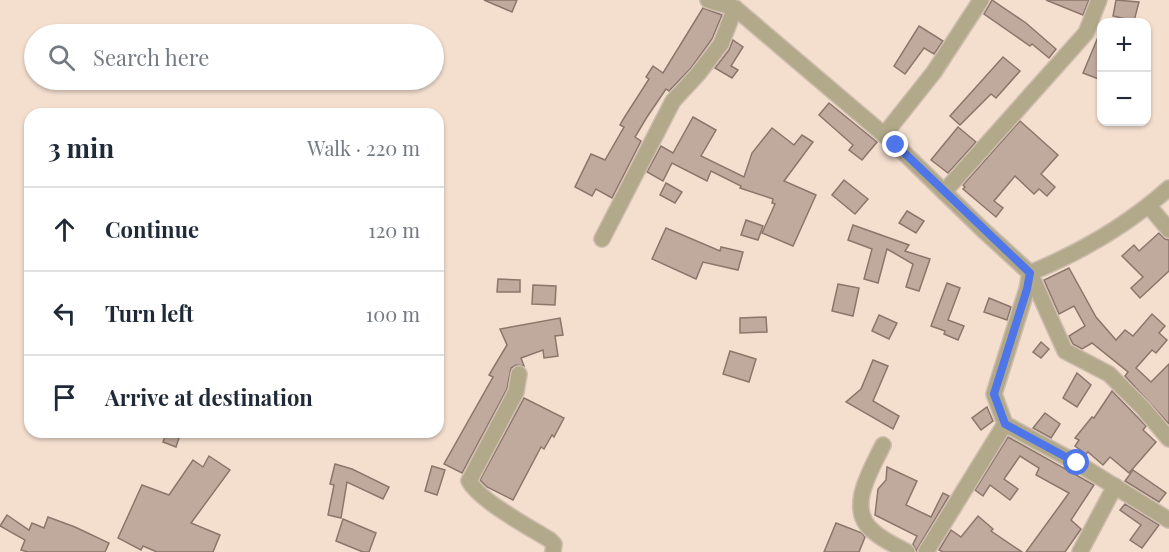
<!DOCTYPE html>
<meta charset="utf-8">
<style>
body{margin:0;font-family:"Playfair Display",serif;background:#f2f2f3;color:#1f2937}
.controls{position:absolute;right:18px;top:18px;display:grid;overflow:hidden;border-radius:12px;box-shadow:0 2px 4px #0004}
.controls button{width:54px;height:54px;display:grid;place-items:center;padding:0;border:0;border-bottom:2px solid #e0e1e3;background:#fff;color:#1f2937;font:30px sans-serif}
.stop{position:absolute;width:18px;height:18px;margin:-14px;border:4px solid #4e76e9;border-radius:50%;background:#fff}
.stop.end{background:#4e76e9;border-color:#fff;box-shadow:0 2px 6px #0008}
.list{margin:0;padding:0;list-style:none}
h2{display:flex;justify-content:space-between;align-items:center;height:78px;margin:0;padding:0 24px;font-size:26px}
h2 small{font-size:20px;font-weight:400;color:#747a83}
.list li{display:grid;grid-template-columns:39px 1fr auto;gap:18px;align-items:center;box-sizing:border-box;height:84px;padding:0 24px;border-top:2px solid #e0e1e3}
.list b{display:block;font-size:22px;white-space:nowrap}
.list em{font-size:20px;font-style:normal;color:#747a83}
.icon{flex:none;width:33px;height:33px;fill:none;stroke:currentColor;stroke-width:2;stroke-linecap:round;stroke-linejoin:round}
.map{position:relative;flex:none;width:1169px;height:552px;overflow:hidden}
.search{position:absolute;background:#fff;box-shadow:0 2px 4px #0004;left:24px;top:24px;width:420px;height:66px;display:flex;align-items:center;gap:15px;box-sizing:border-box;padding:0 21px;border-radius:33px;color:#747a83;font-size:22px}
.panel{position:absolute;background:#fff;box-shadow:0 2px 4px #0004;left:24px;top:108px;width:420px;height:330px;border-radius:18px}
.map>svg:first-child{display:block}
</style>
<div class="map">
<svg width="1169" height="552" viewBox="0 0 1169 552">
<rect width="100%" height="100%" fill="#f4dfcf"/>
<g fill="#c0a99d" stroke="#8c766b" stroke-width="1.5">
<polygon points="484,0 517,0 512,12"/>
<polygon points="992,0 1026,23 1056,49 1049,58 1032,44 1030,46 984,14"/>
<polygon points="1046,0 1089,0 1083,15"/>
<polygon points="1116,0 1139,2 1134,21 1113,16"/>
<polygon points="703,8 722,15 712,39 691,68 669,91 666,89 647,117 635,137 641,141 612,198 596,189 592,196 575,187 591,154 605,160 624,127 620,125 624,118 649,79 646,77 653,66 663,73"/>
<polygon points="919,26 943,41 934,54 924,48 905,74 894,66"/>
<polygon points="1101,30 1101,80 1083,73"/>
<polygon points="733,40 743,47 731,66 738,70 732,78 715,68 729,50"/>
<polygon points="1003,57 1020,71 996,98 991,94 960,125 950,116"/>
<polygon points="829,103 877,142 862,160 849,150 853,145 819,115"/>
<polygon points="693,117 716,130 701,156 744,177 752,153 772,128 794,145 802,135 813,142 784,181 816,195 793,246 762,233 775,204 772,203 773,199 740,188 741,186 711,171 707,181 672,163 663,181 647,172 661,146 673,153"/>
<polygon points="1020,121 1058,155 1041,174 1055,187 1047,196 1039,189 1034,194 1015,176 994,201 1003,208 996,217 963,189 965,187 963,185"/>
<polygon points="958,127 976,142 948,173 931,160"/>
<polygon points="844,180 868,199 855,214 832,195"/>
<polygon points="666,183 682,192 675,203 660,195"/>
<polygon points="907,211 924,221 916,233 899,223"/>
<polygon points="746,220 763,226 758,240 741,235"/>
<polygon points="853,225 909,245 905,251 930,259 919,291 906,287 913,264 887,249 878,283 864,279 872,249 848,240"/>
<polygon points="666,228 720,251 721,247 743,252 738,270 703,262 696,279 652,259"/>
<polygon points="1159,233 1165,239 1169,240 1169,271 1140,298 1131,288 1143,277 1122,256 1134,245 1139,251"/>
<polygon points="1069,268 1096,317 1116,340 1125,330 1133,336 1152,314 1165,326 1159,333 1167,340 1156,353 1152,350 1136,368 1151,382 1169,364 1169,424 1125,376 1128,372 1092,343 1082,349 1073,344 1069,336 1085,326 1074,306 1059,314 1044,280"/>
<polygon points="498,279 520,280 520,292 497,292"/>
<polygon points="947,283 960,288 948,320 964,326 958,340 944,334 945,331 931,326"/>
<polygon points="838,284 859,288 853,316 832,311"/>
<polygon points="533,285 556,286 555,305 532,304"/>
<polygon points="989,298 1011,307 1007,320 984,312"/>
<polygon points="879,315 897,323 889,339 872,331"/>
<polygon points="766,317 767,332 740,333 740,318"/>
<polygon points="560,318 563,335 555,336 558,356 544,358 543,350 521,358 524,366 516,365 511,368 507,389 462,473 444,464 493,377 489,375 507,345 500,329"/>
<polygon points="1041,342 1049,349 1041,358 1033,352"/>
<polygon points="730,351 756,359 749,382 723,374"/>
<polygon points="873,360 888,366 873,401 899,416 893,429 846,402 861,389"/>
<polygon points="1077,373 1091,385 1077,407 1063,398"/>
<polygon points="1112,391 1146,426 1143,430 1156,442 1129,473 1110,457 1103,465 1088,452 1086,454 1075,446 1079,440 1075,438 1092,417 1094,418"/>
<polygon points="524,398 564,418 554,437 552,435 544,449 541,447 513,500 487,487 480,480"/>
<polygon points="987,407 993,421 981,430 972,418"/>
<polygon points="1045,413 1060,424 1051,438 1033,428"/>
<polygon points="167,432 181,432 176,447 163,442"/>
<polygon points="1008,437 1094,485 1071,520 1081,529 1065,552 1026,552 1069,493 1036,475 1039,468 1020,456 1004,479 1018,489 1010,500 990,485 983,496 975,490"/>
<polygon points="209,456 230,470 191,523 220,535 213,552 157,552 143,546 141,550 118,538 142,485 169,495 193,460 203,467"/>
<polygon points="335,464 352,469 389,487 383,499 347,482 341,518 328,515 334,485 330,484"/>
<polygon points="432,466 445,470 437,495 425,491"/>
<polygon points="887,467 917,481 906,505 931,517 943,493 949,496 916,551 913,544 917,536 875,515 878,489 886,480"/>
<polygon points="1133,470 1166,493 1159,502 1125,481"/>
<polygon points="1125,504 1159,525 1142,548 1130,540 1141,525 1120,510"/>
<polygon points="7,515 29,530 32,523 44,528 48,517 75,527 109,543 105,552 28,552 21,550 25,540 0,526"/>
<polygon points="978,516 993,529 991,531 1022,552 943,552 939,550 951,530 961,537"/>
<polygon points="343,519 376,533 369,552 363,552 336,541"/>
<polygon points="836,523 862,533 865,537 859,552 824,552"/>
</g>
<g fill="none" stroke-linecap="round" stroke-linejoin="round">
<g stroke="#cfbdaf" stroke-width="18">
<g id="minor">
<polyline points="708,0 735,8 896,145 982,229 1030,273 1065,351 1109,374 1142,407 1169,439"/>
<polyline points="884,135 934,72 981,0"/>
<polyline points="944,192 1086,33 1099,0"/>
<polyline points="1149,206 1169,230"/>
<polyline points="602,239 673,101 698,74 721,44 735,8"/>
<path d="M1030 273C1081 252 1128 225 1169 188"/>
<path d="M519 374 516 392 469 481C480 501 529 527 550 540L554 544 553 552"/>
<polyline points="1005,424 1077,463 1169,520"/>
<path d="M883 445C871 470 845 510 874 532 883 540 896 546 907 552"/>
<polyline points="926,552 1005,424 994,394 1027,289 1030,273"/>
<polyline points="1080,552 1115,486"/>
</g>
</g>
<use href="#minor" stroke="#b2a98a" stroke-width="15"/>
</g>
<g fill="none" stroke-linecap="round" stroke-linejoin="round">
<polyline stroke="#4e76e9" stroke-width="8" points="896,145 1030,273 1027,289 994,394 1005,424 1077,463"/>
</g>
</svg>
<div class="controls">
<button>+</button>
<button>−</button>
</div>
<div class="stop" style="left:1077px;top:463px"></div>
<div class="stop end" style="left:896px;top:145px"></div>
<div class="search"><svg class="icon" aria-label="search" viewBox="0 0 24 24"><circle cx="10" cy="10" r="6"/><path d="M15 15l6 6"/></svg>Search here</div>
<section class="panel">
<h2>3 min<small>Walk · 220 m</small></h2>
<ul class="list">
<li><svg class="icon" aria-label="ahead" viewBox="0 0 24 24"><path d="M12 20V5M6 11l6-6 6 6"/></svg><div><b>Continue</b></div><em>120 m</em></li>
<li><svg class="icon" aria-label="left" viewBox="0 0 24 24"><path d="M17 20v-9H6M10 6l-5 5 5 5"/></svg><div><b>Turn left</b></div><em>100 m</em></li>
<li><svg class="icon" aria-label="arrive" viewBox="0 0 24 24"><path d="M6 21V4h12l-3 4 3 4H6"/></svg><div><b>Arrive at destination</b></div></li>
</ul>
</section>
</div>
